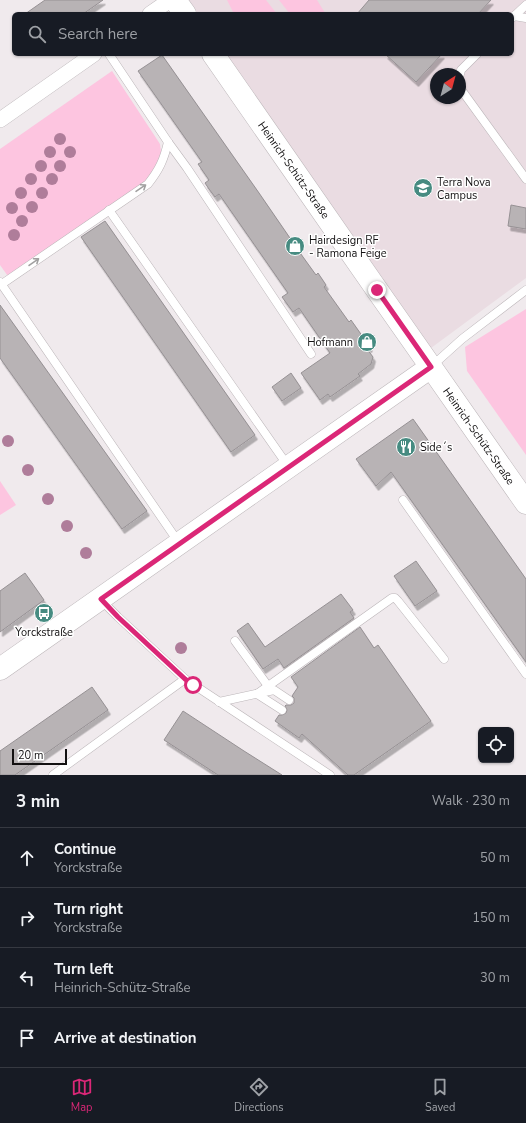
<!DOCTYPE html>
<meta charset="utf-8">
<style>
body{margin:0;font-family:"Nunito Sans",sans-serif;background:#242831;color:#f1f3f6}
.controls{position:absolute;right:12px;bottom:12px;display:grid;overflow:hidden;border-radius:6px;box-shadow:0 1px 3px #0004}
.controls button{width:36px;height:36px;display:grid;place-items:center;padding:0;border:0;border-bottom:1px solid #363941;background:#171b24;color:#f1f3f6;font:20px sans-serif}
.compass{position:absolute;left:430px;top:68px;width:36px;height:36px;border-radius:50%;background:#171b24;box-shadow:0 1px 3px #0004;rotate:36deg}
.scale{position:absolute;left:12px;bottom:10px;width:55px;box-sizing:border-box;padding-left:4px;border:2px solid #131112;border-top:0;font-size:11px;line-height:14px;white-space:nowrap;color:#131112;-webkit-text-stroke:3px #fff;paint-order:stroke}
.stop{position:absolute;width:12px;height:12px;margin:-9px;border:3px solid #db2777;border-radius:50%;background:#fff}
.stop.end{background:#db2777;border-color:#fff;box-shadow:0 1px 4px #0008}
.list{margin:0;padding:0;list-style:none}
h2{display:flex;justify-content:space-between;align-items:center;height:52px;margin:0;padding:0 16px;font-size:17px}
h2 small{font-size:13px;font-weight:400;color:#9ea1a6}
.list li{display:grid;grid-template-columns:26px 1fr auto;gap:12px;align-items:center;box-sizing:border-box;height:60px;padding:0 16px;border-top:1px solid #363941}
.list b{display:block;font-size:15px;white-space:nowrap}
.list p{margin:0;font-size:13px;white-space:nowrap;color:#9ea1a6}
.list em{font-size:13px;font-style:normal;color:#9ea1a6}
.icon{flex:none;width:22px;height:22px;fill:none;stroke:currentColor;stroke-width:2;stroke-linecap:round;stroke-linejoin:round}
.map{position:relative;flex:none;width:526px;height:775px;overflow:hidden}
.search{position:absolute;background:#171b24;box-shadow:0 1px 3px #0004;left:12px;right:12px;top:12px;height:44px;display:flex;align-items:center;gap:10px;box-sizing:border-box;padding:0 14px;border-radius:6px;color:#9ea1a6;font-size:15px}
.sheet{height:292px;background:#171b24}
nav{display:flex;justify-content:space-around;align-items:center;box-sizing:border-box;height:56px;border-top:1px solid #363941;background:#171b24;font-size:11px;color:#9ea1a6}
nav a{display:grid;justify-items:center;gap:2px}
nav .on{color:#db2777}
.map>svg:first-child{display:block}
</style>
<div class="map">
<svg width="526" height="775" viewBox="0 0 526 775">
<defs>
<filter id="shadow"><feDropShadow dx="2.5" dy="4.5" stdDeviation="0" flood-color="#0004"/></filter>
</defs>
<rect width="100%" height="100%" fill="#f0eaed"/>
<path fill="#eadce2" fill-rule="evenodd" d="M188 0H526V278L431 348 226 54H512V14H198ZM436 74H460V98H436Z"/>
<g fill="#fdc5e0">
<polygon points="227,0 266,0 277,14 234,14"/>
<polygon points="279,0 317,0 325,13 290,14"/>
<polygon points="112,71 160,144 162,159 149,181 10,279 0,265 0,149"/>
<polygon points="526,309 526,455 467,371 465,347"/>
<polygon points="0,481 16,505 0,515"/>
</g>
<g fill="#b8b3b5" stroke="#969194" filter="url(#shadow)">
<polygon points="45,0 103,0 83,14 25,14"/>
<polygon points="369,0 491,0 478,14 357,14"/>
<polygon points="385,54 442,54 416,82"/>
<polygon points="162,55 259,193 303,257 316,275 318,273 326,285 324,287 349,322 351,320 370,347 367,349 373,357 371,364 358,374 360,376 330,397 328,394 320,400 301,373 330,353 299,308 293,312 282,297 288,293 219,194 215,197 209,189 205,183 209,180 198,164 202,162 138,71"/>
<polygon points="511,205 526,208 526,229 508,226"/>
<polygon points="105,221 255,435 231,452 81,237"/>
<polygon points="0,305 147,511 122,529 0,358"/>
<polygon points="291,373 301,388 282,401 272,387"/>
<polygon points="413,419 526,579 526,662 391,472 376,486 356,459"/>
<polygon points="416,561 437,591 415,606 394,576"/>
<polygon points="25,573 44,600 0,632 0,591"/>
<polygon points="341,594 353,610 350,612 354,618 284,668 278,659 263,669 237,631 248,623 265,647"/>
<polygon points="360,627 374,648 378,645 431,721 354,775 348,775 302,734 299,738 275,721 279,715 282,715 286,713 287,710 285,706 286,705 291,705 294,703 294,698 292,696 298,687 291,677"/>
<polygon points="92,687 108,710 15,775 0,775 0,751"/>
<polygon points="183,711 244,751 282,775 218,775 164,740"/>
</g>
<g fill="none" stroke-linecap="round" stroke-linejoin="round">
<g stroke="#bcb6b9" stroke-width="9">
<g id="lane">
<polyline points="514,16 526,18"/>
<polyline points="512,18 526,5"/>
<polyline points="109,54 168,142 187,168 311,354"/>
<polyline points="460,74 461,70 477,54"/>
<polyline points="460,88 526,179"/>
<polyline points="109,210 288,466"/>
<polyline points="0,282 179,543"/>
<path d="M2 284 148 184C159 170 164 160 168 142"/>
<polyline points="432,366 462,339 526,290"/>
<polyline points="403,500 526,674"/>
<polyline points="101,600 118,617 185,679 330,775"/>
<polyline points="235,641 268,686"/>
<polyline points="257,694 392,598 395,598 398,601 444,659"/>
<polyline points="257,694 282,710"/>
<polyline points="219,702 274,690 289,700"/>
<polyline points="53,775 185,679"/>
</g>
</g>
<g stroke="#bcb6b9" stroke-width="16">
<g id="street">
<polyline points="150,14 170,0"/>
<polyline points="0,120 94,54"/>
</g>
</g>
<g stroke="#bcb6b9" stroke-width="23">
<g id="secondary">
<polyline points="175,0 185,14"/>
<polyline points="213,54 377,290 431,367 526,503"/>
<polyline points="0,669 431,367"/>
</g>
</g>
<use href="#lane" stroke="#fff" stroke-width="8"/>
<use href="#street" stroke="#fff" stroke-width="15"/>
<use href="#secondary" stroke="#fff" stroke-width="22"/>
</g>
<g fill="#af7d9a">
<circle cx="60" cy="139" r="6"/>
<circle cx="50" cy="152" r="6"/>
<circle cx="70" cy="152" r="6"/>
<circle cx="41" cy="166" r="6"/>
<circle cx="60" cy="166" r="6"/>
<circle cx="31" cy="179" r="6"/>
<circle cx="52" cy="179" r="6"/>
<circle cx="21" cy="193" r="6"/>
<circle cx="42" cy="193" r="6"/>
<circle cx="32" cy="207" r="6"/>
<circle cx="12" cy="208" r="6"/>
<circle cx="22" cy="221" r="6"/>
<circle cx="14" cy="235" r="6"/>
<circle cx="8" cy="441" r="6"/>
<circle cx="28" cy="470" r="6"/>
<circle cx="48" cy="499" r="6"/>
<circle cx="67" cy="526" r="6"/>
<circle cx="86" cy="553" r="6"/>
<circle cx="181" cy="648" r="6"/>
</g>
<defs><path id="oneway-shaft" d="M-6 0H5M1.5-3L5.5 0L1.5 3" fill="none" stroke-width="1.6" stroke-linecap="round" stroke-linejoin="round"/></defs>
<g stroke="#a1a0a0">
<use href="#oneway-shaft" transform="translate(141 188) rotate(-34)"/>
<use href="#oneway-shaft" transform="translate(34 262) rotate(-35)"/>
</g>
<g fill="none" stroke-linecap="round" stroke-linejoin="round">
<polyline stroke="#db2777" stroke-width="5" points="193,685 185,679 118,617 101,599 431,367 377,290"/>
</g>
<defs>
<g id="school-disc" transform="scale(1)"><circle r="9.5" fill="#468b81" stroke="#fff"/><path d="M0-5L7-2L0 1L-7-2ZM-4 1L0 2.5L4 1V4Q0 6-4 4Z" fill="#fff"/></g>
<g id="shop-disc" transform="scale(1)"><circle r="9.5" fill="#468b81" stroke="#fff"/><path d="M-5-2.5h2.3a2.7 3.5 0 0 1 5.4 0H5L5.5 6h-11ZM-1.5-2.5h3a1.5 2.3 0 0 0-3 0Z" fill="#fff"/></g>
<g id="restaurant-disc" transform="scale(1)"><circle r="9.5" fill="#468b81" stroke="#fff"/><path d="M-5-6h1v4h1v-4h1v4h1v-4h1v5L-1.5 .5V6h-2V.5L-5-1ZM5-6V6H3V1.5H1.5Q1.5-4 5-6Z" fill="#fff"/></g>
<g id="bus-disc" transform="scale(1)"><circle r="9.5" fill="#468b81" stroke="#fff"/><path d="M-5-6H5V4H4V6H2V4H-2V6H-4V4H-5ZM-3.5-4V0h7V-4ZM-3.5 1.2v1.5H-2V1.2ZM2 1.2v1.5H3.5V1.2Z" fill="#fff"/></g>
</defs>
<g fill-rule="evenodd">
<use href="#school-disc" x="423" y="188"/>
<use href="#shop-disc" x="295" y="246"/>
<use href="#shop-disc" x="367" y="342"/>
<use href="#restaurant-disc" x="406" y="447"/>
<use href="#bus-disc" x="44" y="613"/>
</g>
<g text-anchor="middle" stroke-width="3" stroke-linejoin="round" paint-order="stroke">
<g font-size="11" fill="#131112" stroke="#fff">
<text transform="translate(294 170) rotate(55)" y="4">Heinrich-Schütz-Straße</text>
<text transform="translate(479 436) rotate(55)" y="4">Heinrich-Schütz-Straße</text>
</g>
<g font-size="11" fill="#131112" stroke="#fff" text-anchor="start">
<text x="437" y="186">Terra Nova<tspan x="437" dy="13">Campus</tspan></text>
<text x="309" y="244">Hairdesign RF<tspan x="309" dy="13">- Ramona Feige</tspan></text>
<text x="353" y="346" text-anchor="end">Hofmann</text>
<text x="420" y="451">Side´s</text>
<text x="44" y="636" text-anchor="middle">Yorckstraße</text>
</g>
</g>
</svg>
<div class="controls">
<button><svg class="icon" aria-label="locate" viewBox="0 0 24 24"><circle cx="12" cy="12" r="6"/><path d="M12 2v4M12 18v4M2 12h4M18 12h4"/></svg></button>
</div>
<svg class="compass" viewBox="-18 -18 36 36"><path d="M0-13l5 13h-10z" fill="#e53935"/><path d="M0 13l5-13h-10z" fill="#9ea1a6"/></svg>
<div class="scale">20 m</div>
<div class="stop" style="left:193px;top:685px"></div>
<div class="stop end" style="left:377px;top:290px"></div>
<div class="search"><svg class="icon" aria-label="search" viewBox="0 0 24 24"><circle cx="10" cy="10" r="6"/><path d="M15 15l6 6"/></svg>Search here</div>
</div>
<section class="sheet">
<h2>3 min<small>Walk · 230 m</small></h2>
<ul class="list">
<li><svg class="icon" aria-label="ahead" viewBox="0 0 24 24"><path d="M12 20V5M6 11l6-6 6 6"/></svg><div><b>Continue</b><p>Yorckstraße</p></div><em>50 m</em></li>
<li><svg class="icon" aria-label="right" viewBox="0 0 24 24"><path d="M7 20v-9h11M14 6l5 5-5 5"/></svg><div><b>Turn right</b><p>Yorckstraße</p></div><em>150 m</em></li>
<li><svg class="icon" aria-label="left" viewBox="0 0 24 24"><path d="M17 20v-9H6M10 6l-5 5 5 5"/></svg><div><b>Turn left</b><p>Heinrich-Schütz-Straße</p></div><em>30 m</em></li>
<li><svg class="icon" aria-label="arrive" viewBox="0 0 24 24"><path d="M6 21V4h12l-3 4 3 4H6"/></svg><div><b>Arrive at destination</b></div></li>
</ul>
</section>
<nav>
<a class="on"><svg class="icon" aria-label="map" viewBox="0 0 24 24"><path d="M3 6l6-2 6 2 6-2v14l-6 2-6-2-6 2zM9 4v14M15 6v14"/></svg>Map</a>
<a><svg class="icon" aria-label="directions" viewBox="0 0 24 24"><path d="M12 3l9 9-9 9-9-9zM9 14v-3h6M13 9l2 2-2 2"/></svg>Directions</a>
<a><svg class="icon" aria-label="saved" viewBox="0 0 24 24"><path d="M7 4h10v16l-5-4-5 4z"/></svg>Saved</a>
</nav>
